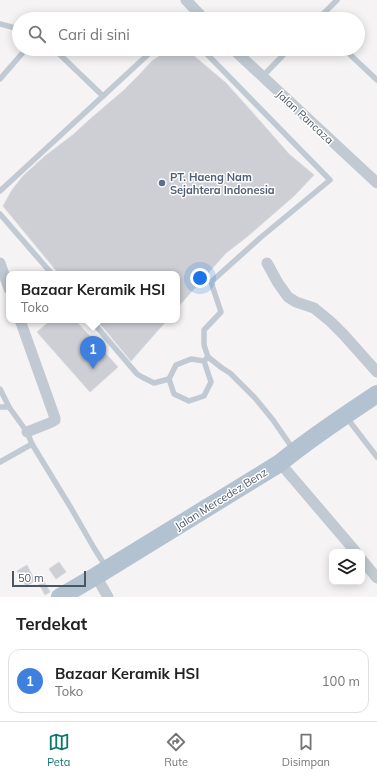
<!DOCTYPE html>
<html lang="id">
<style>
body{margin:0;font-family:Mulish,sans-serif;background:#f2f2f2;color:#222}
.controls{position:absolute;right:12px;bottom:12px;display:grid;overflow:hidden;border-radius:8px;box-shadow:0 2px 10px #0003}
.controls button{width:36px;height:36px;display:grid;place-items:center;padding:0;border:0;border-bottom:1px solid #e0e0e0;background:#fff;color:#222;font:20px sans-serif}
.scale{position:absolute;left:12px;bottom:10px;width:74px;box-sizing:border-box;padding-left:4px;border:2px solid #4a5661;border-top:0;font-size:11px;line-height:14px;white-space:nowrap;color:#4a5661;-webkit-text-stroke:3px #fff;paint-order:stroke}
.you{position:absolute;left:200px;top:278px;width:14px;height:14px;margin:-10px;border:3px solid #fff;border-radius:50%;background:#1a73e8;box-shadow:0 0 0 6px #1a73e833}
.badge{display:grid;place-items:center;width:26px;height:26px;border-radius:50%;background:#0f766e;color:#fff;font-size:13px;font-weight:700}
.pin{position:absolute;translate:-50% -33px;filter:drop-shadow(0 1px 2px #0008)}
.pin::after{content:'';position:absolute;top:21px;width:14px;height:12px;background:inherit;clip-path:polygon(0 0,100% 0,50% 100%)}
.popup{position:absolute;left:6px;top:271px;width:174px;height:52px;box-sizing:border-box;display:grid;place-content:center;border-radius:8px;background:#fff;filter:drop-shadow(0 1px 3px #0005);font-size:13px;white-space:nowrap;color:#767676}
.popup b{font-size:15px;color:#222}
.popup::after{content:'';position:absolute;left:50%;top:100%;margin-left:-8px;border:8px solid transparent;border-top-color:#fff}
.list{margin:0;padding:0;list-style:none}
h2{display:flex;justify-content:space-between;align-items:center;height:52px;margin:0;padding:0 16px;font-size:17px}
h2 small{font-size:13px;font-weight:400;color:#767676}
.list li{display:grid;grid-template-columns:26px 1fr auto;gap:12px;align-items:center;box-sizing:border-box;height:64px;margin:0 8px 8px;padding:0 8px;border:1px solid #e0e0e0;border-radius:12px}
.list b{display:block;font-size:15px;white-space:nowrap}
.list p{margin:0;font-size:13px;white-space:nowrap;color:#767676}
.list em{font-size:13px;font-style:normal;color:#767676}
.icon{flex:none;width:22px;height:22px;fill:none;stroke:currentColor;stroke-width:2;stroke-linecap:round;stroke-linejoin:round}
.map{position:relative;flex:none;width:377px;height:597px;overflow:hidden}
.search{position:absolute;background:#fff;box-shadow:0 2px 10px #0003;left:12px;right:12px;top:12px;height:44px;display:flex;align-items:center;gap:10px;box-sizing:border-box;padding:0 14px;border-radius:22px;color:#767676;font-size:15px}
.sheet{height:124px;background:#fff}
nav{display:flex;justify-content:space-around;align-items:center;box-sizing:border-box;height:56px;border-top:1px solid #e0e0e0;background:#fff;font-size:11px;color:#767676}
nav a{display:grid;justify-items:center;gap:2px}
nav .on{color:#0f766e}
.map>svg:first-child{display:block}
</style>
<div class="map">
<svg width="377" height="597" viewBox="0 0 377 597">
<rect width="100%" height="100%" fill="#f5f3f3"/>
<g fill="#cdcfd5" stroke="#d7d9de">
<polygon points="170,49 187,50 226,83 253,113 289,154 314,175 294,196 248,236 226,253 177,308 177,274 59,274 3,206 12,190 23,176 45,156 74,134 89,120 123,91 139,75 152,61"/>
<polygon points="51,320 75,320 118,367 90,392 37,332"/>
<polygon points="97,320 167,320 131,361"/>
<polygon points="59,562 66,572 56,579 49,569"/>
<polygon points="27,565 35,581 26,586 17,571"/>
<polygon points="44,581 50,592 45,595 39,584"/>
</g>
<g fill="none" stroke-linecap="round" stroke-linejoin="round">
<g stroke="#c1cad2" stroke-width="5.5">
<polyline points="318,19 337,0"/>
<polyline points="0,24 19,29"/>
<polyline points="54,49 103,96"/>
<polyline points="202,49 330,180 260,238 211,282 221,312 204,330 204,345 208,357"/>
<polyline points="344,49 377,80"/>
<polyline points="262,77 289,49"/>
<polyline points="0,79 26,49"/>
<polyline points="0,191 154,49"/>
<polyline points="0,214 52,274"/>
<polyline points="91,320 137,374 142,377 154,383 169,379"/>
<polygon points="191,359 204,361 211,382 204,396 189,401 174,394 169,379 176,365"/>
<polyline points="204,361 208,357 222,368 230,373 255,398 273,420 293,449"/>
<polyline points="0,389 9,407"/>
<polyline points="0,407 9,407 27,432 32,444 71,508 94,548 106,567"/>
<polyline points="347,418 377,457"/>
<polyline points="0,462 32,444"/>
</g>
<g stroke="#c1cad2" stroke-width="11">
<polyline points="186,0 204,19"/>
<polyline points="233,49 377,183"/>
<polyline points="0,263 9,289"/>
<polyline points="267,263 278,283 288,297 296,302 314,308 331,322 344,335 377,372"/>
<polyline points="20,320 55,418 55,420 52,422 27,432"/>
<polyline points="280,463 356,552"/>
<polyline points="362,560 377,578"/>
<polyline points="96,576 108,597"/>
</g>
<path stroke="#b3c2d1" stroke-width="18" d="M60 597 96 576 280 463C310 438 344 416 377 394"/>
</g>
<circle fill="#5c6f8a" stroke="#fff" stroke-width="1.5" cx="162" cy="183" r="4"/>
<g text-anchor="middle" stroke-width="3" stroke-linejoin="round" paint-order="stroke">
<g font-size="11" fill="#4a5661" stroke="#fff">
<text transform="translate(305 117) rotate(43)" y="4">Jalan Pancaza</text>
<text transform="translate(221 499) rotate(-32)" y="4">Jalan Mercedez Benz</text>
</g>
<g font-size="11" font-weight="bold" fill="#4e5e75" stroke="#fff" text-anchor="start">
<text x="170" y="181">PT. Haeng Nam<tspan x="170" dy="13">Sejahtera Indonesia</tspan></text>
</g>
</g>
</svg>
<div class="controls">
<button><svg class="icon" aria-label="layers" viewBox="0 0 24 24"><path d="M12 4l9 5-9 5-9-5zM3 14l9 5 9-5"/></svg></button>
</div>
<div class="scale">50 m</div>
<div class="you"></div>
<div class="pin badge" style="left:93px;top:369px;background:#3f7fe0">1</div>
<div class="popup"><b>Bazaar Keramik HSI</b>Toko</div>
<div class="search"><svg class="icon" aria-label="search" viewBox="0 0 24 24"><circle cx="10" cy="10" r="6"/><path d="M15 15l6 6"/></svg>Cari di sini</div>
</div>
<section class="sheet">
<h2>Terdekat<small></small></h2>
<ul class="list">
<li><span class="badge" style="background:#3f7fe0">1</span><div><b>Bazaar Keramik HSI</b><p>Toko</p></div><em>100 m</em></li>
</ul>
</section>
<nav>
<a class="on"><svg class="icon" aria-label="map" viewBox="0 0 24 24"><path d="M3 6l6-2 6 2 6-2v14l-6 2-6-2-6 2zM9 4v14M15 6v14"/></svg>Peta</a>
<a><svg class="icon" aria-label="directions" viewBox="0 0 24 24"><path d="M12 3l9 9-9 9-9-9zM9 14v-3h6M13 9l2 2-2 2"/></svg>Rute</a>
<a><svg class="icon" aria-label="saved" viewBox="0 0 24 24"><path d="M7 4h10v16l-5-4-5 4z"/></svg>Disimpan</a>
</nav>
